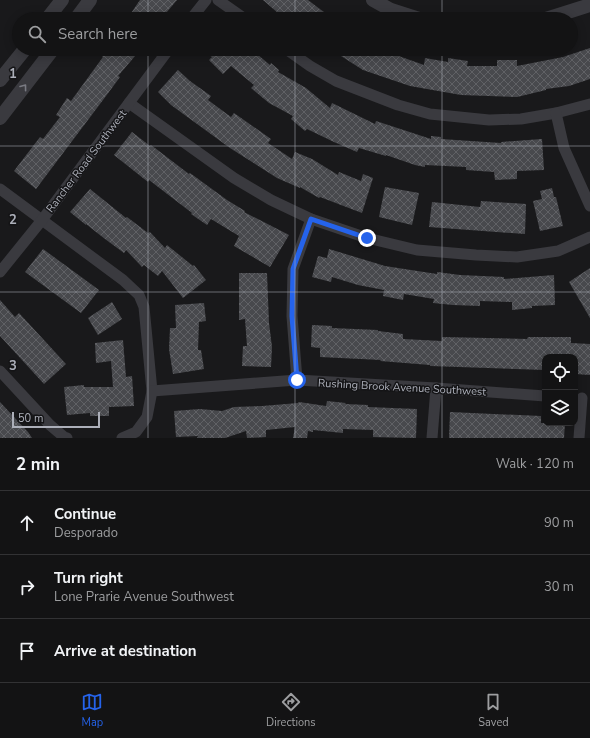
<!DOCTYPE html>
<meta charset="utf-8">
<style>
body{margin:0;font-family:"Nunito Sans",sans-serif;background:#202022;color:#f1f3f6}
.controls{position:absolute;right:12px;bottom:12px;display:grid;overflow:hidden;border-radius:8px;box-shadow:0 2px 10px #0003}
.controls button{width:36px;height:36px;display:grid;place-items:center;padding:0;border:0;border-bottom:1px solid #323234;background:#131314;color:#f1f3f6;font:20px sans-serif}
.scale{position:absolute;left:12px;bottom:10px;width:88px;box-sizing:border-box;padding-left:4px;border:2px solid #acafb9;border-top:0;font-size:11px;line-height:14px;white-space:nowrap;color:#acafb9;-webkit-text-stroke:3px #141416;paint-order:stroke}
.stop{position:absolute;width:12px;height:12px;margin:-9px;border:3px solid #2563eb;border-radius:50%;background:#fff}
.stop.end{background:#2563eb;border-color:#fff;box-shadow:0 1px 4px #0008}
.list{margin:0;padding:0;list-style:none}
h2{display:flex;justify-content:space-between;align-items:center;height:52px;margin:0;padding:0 16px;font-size:17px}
h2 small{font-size:13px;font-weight:400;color:#9d9ea0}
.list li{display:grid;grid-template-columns:26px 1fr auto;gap:12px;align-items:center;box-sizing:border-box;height:64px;padding:0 16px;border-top:1px solid #323234}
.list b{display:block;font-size:15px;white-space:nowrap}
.list p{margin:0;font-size:13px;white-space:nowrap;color:#9d9ea0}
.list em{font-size:13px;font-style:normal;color:#9d9ea0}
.icon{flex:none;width:22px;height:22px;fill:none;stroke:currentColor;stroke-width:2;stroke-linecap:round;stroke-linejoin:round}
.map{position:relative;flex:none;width:590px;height:438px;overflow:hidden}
.search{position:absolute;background:#131314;box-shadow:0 2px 10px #0003;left:12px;right:12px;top:12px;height:44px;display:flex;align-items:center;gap:10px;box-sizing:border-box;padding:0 14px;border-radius:22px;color:#9d9ea0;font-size:15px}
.sheet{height:244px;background:#131314}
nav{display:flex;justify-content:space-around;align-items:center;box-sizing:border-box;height:56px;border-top:1px solid #323234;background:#131314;font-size:11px;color:#9d9ea0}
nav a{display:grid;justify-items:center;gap:2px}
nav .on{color:#2563eb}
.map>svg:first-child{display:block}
</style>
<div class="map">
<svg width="590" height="438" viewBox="0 0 590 438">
<defs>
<pattern id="building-cross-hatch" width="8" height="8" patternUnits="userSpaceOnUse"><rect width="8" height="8" fill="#48494d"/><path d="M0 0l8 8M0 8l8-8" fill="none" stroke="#606165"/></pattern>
</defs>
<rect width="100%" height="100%" fill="#19191b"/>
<g fill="url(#building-cross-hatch)">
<polygon points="140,0 177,0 161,19 127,19"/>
<polygon points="263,0 308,0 333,19 285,19"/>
<polygon points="590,48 590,79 569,86 546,89 546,90 517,97 461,95 410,86 363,70 330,49 379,49 424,65 425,58 448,62 448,58 468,61 467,66 497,66 497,60 517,60 517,66 563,57"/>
<polygon points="94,49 141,49 118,76 120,77 106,96 36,189 14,171 40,137 43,139 60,117 56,115 67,98 71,101 103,57"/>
<polygon points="199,49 251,49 270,65 271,63 279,70 278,72 306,88 330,108 332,103 375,124 376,121 431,139 431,136 441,137 441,139 501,143 501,142 542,139 544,170 517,171 517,179 495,180 494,172 466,170 466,167 425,165 425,167 415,165 386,155 386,156 359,148 357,152 334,142 307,129 305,131 291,119 293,116 269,103 251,88 254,85 231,66 223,74 209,60 212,57"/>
<polygon points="178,70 190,81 211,96 208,100 231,117 234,113 271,139 268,143 292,159 295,152 312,159 338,175 339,172 361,181 363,174 373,178 362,213 320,197 319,198 300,187 300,188 277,178 230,148 171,105 158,92"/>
<polygon points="132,132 150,146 151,145 189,174 190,173 227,200 245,211 244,212 289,235 270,267 234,246 239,236 211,219 207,225 191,214 192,213 149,180 148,182 114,155"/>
<polygon points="385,187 419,193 412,225 379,217"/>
<polygon points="552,188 554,197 556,197 563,226 540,231 533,201 542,199 540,191"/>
<polygon points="90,189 126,218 127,217 148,233 150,232 165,248 167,245 193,266 194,265 206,280 183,298 162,271 158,276 144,265 142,267 126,250 124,253 105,239 86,224 86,225 70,212"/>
<polygon points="481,201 526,204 525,234 429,227 432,202 480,207"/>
<polygon points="43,249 99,290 81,313 25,272"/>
<polygon points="329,249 385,266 437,274 437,272 460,275 504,277 504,279 554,275 555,305 532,306 532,308 512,310 512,302 480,301 480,306 453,305 433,303 434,299 404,294 403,300 383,296 384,290 358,285 332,277 331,282 312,277 318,256 327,258"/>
<polygon points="590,268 590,318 569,282"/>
<polygon points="239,273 267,273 269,323 272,347 271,367 242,366 243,346 247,346 245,319 239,320"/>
<polygon points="0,300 15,317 19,313 66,364 44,384 0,336"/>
<polygon points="112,302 122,319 98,335 88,318"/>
<polygon points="204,303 206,321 199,322 198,350 201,350 204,369 173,374 169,349 170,328 176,328 175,305"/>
<polygon points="312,325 332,326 332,328 378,330 378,331 403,334 403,339 442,341 442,337 527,339 528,337 571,337 571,343 590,344 590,375 575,374 575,357 545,357 545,370 430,366 430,365 380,361 381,360 320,357 320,348 311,347"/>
<polygon points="123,340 126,377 132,376 134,406 109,407 109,416 90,416 90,413 67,415 64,387 84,385 84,387 113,387 111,361 96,363 95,343"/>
<polygon points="327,401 346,403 345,404 368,405 368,407 417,409 416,438 373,437 373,430 343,429 343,433 313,430 313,432 308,431 307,438 293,438 295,427 266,430 266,437 247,438 246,431 225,438 197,438 198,436 176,437 174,411 200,409 222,411 234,407 262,406 298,403 299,402 326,406"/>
<polygon points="0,402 28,432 32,438 0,438"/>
<polygon points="450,412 541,416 541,423 565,423 564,438 449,438"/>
</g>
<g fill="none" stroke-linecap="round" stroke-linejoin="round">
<g stroke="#3a3a3f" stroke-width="11">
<polyline points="218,0 245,19"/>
<polyline points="191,19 206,0"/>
<polyline points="286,49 310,66 336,81 398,105 430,114 489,120 521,119 556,113 590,104"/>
<polyline points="129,103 234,178 271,200 311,219 367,238 417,250 476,255 517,257 558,251 590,237"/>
<polyline points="556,113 564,148 590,206"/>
<polyline points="0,189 123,280 139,295 144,307 152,391"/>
<polyline points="0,272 42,220 169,49"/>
<polyline points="0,371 50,425 64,437 67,438"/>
<polyline points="297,380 292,316 293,269 311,219"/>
<polyline points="122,438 136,432 147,417 152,391 297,380 436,388 545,396"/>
<polyline points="432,438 436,388"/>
<polyline points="579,438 582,398"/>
</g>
<g stroke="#3a3a3f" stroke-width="14">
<polyline points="373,0 391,10 419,19"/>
<polyline points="47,19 62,0"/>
<polyline points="76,19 90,0"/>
<polyline points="546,19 590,5"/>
<polyline points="0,80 25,49"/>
<polyline points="0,118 53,49"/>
</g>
</g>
<defs><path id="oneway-chevron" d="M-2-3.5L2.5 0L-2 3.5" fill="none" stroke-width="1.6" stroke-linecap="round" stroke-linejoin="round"/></defs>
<use stroke="#797a82" href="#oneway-chevron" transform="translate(24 87) rotate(-53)"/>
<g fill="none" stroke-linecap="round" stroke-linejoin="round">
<polyline stroke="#2563eb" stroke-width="5" points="297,380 292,316 293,269 311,219 367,238"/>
</g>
<path fill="none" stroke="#acafb9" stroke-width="1" stroke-opacity="0.55" d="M148 0V19M295 0V19M442 0V19M148 49V438M295 49V438M442 49V438M0 146H590M0 292H590"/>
<g text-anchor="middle" stroke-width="3" stroke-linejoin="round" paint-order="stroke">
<g font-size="11" fill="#acafb9" stroke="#141416">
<text transform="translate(86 161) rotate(-53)" y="4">Rancher Road Southwest</text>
<text transform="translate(402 387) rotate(3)" y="4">Rushing Brook Avenue Southwest</text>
</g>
</g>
<g font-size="13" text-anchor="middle" font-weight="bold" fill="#acafb9" stroke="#141416" stroke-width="3" stroke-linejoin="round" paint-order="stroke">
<text x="13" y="78">1</text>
<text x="13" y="224">2</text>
<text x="13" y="370">3</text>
</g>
</svg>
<div class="controls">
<button><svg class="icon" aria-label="locate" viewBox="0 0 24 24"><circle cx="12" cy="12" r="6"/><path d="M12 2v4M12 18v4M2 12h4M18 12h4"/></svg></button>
<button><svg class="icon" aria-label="layers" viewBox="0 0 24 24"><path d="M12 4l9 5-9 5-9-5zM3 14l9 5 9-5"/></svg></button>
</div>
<div class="scale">50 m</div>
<div class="stop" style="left:297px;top:380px"></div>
<div class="stop end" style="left:367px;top:238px"></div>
<div class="search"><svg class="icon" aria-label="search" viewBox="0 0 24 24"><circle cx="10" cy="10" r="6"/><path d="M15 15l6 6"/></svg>Search here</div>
</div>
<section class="sheet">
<h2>2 min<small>Walk · 120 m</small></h2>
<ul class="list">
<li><svg class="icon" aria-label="ahead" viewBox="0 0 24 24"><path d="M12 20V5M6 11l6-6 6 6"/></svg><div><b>Continue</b><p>Desporado</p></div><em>90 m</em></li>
<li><svg class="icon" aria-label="right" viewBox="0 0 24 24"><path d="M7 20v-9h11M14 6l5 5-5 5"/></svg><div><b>Turn right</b><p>Lone Prarie Avenue Southwest</p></div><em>30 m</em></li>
<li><svg class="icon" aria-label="arrive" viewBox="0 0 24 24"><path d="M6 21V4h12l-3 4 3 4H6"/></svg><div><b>Arrive at destination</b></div></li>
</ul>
</section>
<nav>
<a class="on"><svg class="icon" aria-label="map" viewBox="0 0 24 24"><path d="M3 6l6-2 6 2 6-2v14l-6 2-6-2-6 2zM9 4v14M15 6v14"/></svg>Map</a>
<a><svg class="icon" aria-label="directions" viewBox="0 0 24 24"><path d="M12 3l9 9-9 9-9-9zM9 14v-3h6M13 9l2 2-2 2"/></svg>Directions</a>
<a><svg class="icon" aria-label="saved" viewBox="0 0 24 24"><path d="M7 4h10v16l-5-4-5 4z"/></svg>Saved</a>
</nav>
